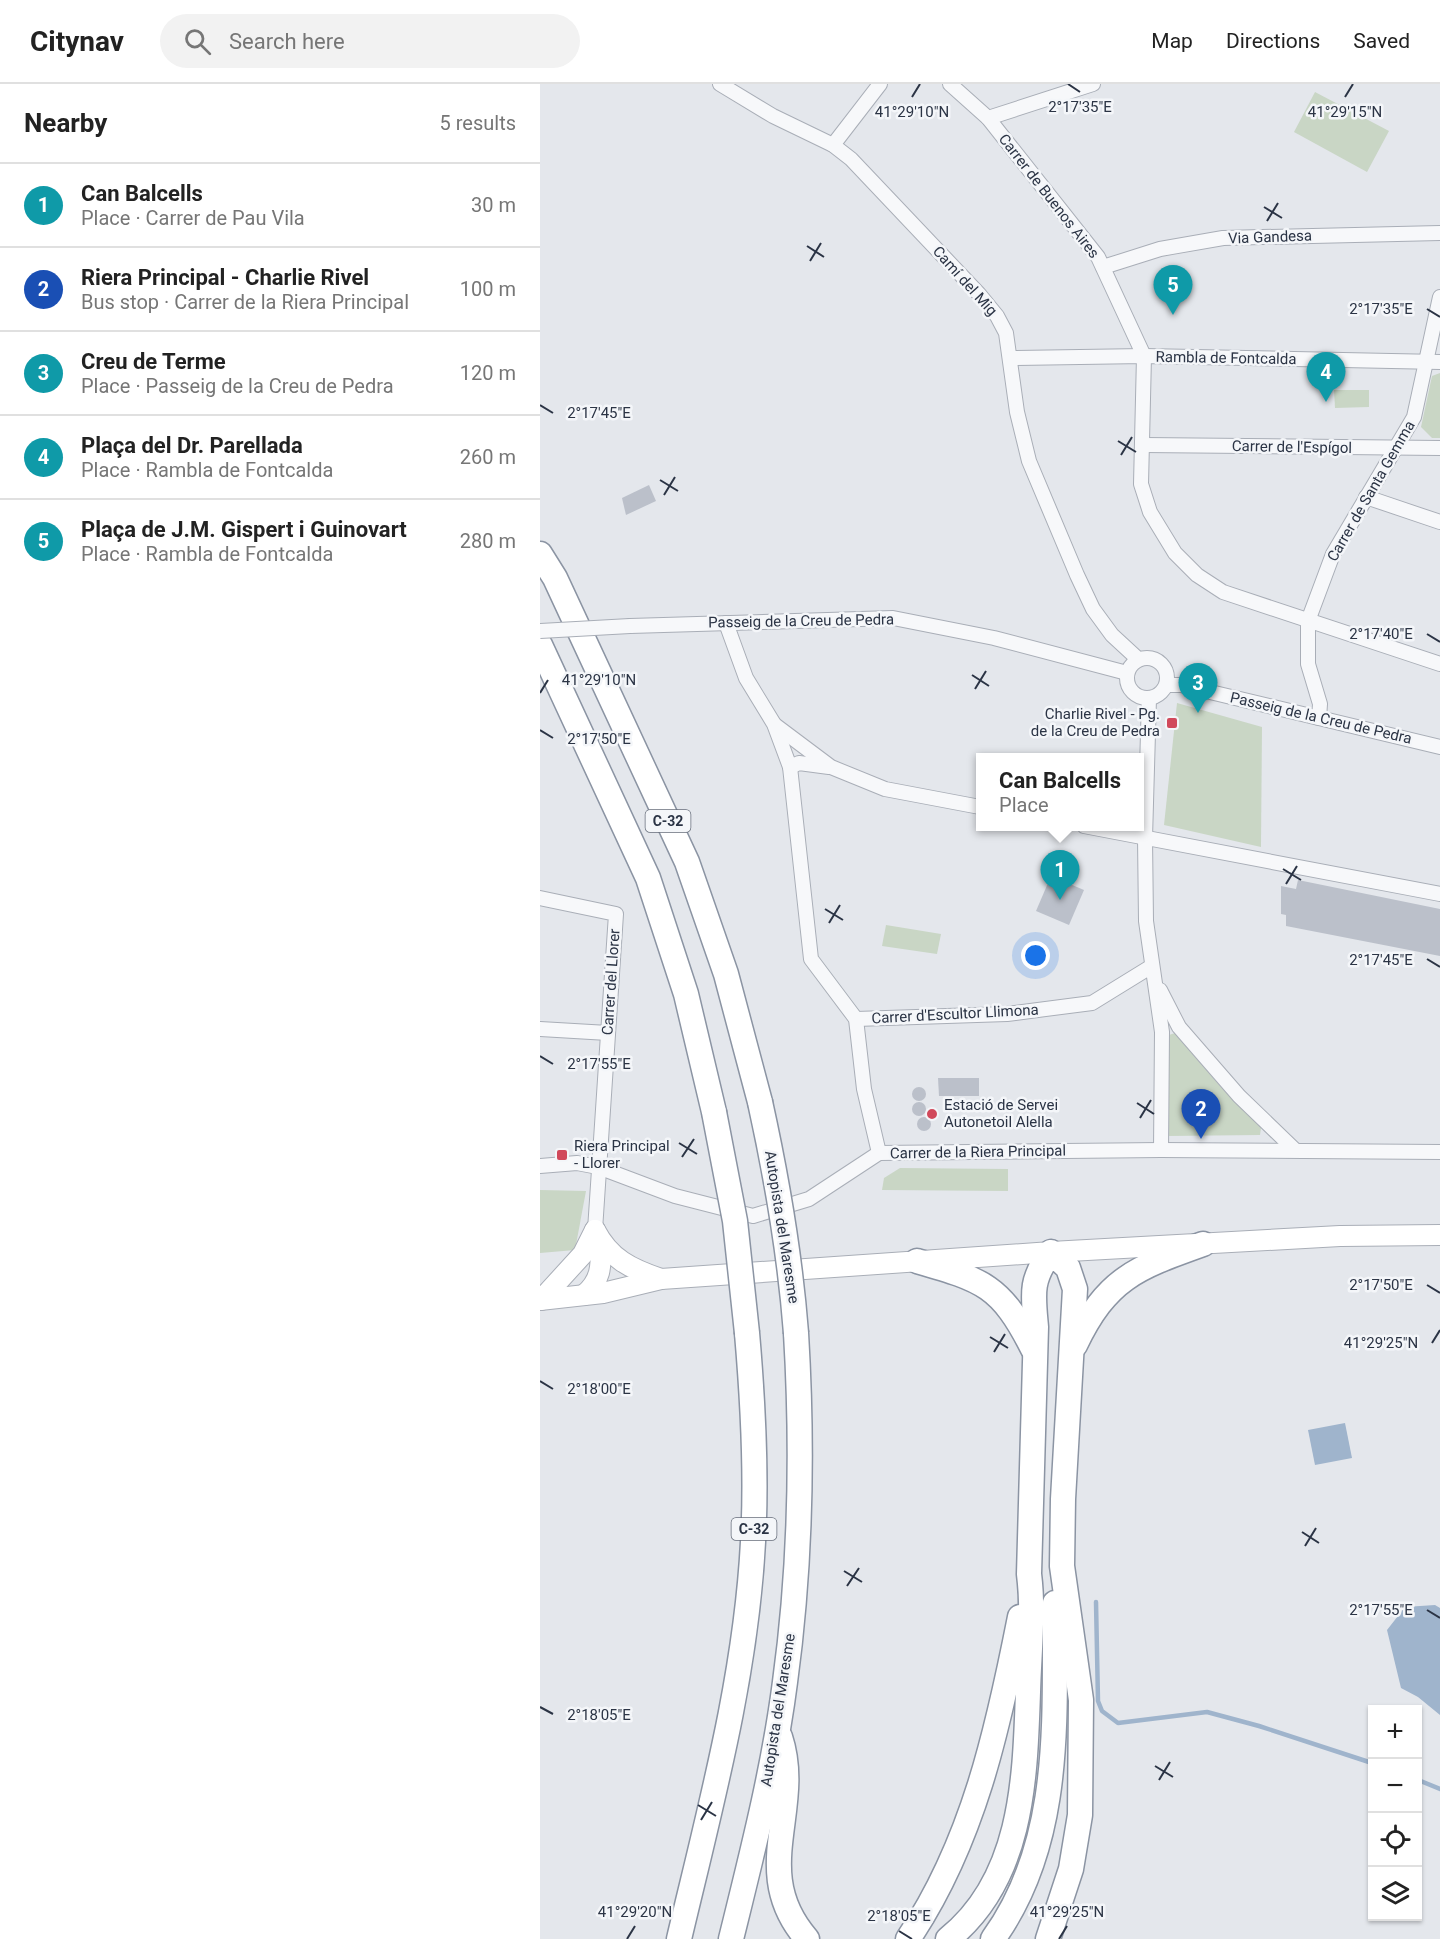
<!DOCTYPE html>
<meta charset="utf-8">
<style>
body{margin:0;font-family:Roboto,sans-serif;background:#f2f2f2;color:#222}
.controls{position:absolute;right:18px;bottom:18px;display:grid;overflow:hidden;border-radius:0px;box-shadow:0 2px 4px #0004}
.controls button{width:54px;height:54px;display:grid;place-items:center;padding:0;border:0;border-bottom:2px solid #e0e0e0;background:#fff;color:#222;font:30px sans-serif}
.you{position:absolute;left:496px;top:872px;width:21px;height:21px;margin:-15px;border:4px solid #fff;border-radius:50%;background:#1a73e8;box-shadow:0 0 0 9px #1a73e833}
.badge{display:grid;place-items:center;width:39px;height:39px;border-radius:50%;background:#0b8043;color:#fff;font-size:20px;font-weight:700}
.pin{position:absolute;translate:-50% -50px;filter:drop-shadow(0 2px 3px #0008)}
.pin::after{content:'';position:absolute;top:32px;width:21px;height:18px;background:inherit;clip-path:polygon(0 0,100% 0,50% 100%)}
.popup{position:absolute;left:436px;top:669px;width:168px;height:78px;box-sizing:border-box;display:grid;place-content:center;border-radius:0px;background:#fff;filter:drop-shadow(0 2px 4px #0005);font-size:20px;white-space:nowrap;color:#767676}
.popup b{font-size:22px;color:#222}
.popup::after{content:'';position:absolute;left:50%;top:100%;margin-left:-12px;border:12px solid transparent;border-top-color:#fff}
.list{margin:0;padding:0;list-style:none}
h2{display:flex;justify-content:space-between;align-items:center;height:78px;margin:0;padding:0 24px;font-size:26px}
h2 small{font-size:20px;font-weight:400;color:#767676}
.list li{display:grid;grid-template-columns:39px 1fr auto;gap:18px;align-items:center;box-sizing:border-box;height:84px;padding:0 24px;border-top:2px solid #e0e0e0}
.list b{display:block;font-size:22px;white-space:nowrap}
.list p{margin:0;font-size:20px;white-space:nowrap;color:#767676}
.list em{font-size:20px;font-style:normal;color:#767676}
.icon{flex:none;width:33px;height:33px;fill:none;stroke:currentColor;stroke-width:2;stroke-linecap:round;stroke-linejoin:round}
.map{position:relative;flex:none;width:900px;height:1855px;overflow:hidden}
header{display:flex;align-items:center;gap:36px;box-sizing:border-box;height:84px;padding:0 30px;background:#fff;border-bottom:2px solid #e0e0e0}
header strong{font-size:28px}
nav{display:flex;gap:33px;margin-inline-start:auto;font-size:21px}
.search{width:420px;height:54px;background:#f2f2f2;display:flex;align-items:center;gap:15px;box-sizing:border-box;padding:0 21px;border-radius:33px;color:#767676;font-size:22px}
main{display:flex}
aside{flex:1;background:#fff}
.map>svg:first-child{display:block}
</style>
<header>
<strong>Citynav</strong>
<div class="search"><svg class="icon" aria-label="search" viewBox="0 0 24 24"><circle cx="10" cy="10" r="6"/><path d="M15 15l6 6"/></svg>Search here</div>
<nav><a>Map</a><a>Directions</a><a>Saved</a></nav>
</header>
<main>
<aside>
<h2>Nearby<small>5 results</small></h2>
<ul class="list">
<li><span class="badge" style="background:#0f9aa8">1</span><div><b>Can Balcells</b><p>Place · Carrer de Pau Vila</p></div><em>30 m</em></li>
<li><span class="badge" style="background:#1a4fb4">2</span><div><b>Riera Principal - Charlie Rivel</b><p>Bus stop · Carrer de la Riera Principal</p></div><em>100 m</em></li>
<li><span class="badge" style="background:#0f9aa8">3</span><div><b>Creu de Terme</b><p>Place · Passeig de la Creu de Pedra</p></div><em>120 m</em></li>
<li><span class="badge" style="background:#0f9aa8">4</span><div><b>Plaça del Dr. Parellada</b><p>Place · Rambla de Fontcalda</p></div><em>260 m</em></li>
<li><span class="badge" style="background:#0f9aa8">5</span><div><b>Plaça de J.M. Gispert i Guinovart</b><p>Place · Rambla de Fontcalda</p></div><em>280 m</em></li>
</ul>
</aside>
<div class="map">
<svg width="900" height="1855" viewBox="0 0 900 1855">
<rect width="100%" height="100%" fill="#e4e7ec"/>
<g fill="#c9d6c5">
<polygon points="775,8 849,47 827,88 754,48"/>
<polygon points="900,289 900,354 892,354 881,343 892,292"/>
<polygon points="794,306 829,306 829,323 795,324"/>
<polygon points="637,619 722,643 721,763 624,741"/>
<polygon points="346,841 401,850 397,870 342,862"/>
<polygon points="635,949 681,1003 716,1035 721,1044 720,1051 627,1052 629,951"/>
<polygon points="360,1084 468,1085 468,1107 342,1106 344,1094"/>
<polygon points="0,1106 46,1107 35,1166 0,1169"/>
</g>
<g fill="#9fb4cc">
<polygon points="805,1339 812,1374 775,1381 768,1346"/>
<polygon points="895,1521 900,1524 900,1631 878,1613 861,1604 847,1546 865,1523"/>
</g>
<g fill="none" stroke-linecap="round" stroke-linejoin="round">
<g stroke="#9fb4cc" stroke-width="4.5">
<polyline points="556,1518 558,1617 562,1627 578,1639 667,1628 719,1642 832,1679"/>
<polyline points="878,1696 900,1705"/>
</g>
</g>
<g fill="#bbc0ca">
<polygon points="109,401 116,417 86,431 82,414"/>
<polygon points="511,792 544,806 529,841 496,827"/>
<polygon points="758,796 900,825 900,872 746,842 746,831 741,830 741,802 756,805"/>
<polygon points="398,994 439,994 439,1012 399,1012"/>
<circle cx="379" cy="1010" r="7"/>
<circle cx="379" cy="1025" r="7"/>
<circle cx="384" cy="1040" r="7"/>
</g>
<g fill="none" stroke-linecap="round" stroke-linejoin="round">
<g stroke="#a9aeb7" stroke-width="16">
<g id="street">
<polyline points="180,0 233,32 293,61 311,75 439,210 457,232 466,249 477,328 489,377 537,491 553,525 572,551 598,575"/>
<polyline points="410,0 448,34 558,173 604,272 601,400 610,428 635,469 657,491 683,508 900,580"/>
<polyline points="448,34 553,0"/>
<polyline points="293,61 340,0"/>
<polyline points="563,183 620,165 683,154 900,149"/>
<polyline points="471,274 604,272 900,278"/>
<polyline points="604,361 900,364"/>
<polyline points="826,413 900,438"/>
<polyline points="186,539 206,594 234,640 250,683 271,875 316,935 324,1005 339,1069"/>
<polyline points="90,542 353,534 454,554 587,589"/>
<circle cx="607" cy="594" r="20"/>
<polyline points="627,601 641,601 900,663"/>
<polyline points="609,614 605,754 606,837 622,948 621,1066"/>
<polyline points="779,634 780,620 768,580 768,537 793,470 874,333 900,213"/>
<polyline points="235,641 291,683 345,705 440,723"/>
<polyline points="250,683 259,679 289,683"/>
<polyline points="544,742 900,810"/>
<polyline points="0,814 76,830 55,1146"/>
<polyline points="620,906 639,943 699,1012 755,1066"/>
<polyline points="316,935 467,930 552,919 612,882"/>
<polyline points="0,945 68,949"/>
<polyline points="0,1082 37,1079 58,1083 135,1112 213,1132 269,1115 339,1069 621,1066 900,1068"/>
</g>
</g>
<g stroke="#a9aeb7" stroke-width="22">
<g id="secondary">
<path d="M55 1146C70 1175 91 1185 121 1195"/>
<path d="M44 1211C62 1196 61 1181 61 1159"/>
<polyline points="0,1216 63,1209 121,1195 511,1168 800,1152 900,1151"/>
<polyline points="1,1216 43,1170 55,1146"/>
</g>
</g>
<g stroke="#8b94a3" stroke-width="27">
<g id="highway">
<polyline points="0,470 15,494 147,778 186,890 220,1018"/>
<polyline points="0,561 108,794 146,910 174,1028"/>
<path d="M377 1177C443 1196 461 1201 493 1265"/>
<path d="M535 1261C567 1194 596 1184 663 1160"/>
<path d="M240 1653C264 1726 208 1787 267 1855"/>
<path d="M139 1855C170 1724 206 1593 213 1458 217 1388 213 1318 207 1249"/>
<path d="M191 1855C212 1770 234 1684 245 1598 261 1481 263 1366 256 1249"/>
<path d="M368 1855C433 1759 458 1645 480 1533"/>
<path d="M408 1855C483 1795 485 1695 488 1608 489 1568 494 1530 489 1490L496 1243C493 1210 490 1196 511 1168L528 1184 535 1205 523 1415 522 1482 541 1616 540 1731 531 1785 508 1855"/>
<path d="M453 1855C524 1757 514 1633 515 1519"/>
</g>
</g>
<use href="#street" stroke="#f7f8fa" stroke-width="14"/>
<use href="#secondary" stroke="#fff" stroke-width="20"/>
<use href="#highway" stroke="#fff" stroke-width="24"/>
<g stroke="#a9aeb7" stroke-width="16" stroke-linecap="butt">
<polyline id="street-bridge" points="0,547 90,542"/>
</g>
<g stroke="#8b94a3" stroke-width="27" stroke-linecap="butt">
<g id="highway-bridge">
<path d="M220 1018C237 1095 250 1171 256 1249"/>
<polyline points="174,1028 195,1137 207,1249"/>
</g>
</g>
<use href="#street-bridge" stroke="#f7f8fa" stroke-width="14"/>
<use href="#highway-bridge" stroke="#fff" stroke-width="24"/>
</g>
<path fill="none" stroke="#2b3445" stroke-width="2" d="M528 0 540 8M372 13 380 0M805 13 813 0M724 123 742 134M727 137 738 119M267 162 284 173M270 177 281 159M887 225 900 233M0 321 13 329M578 357 596 368M581 371 592 353M120 396 138 407M124 411 135 393M887 550 900 558M432 591 449 602M435 605 446 587M0 609 8 596M0 646 13 654M743 785 761 796M746 800 757 782M285 825 303 836M289 839 300 821M887 875 900 883M0 972 13 980M597 1019 614 1030M600 1034 611 1016M139 1059 157 1070M142 1073 154 1055M887 1201 900 1209M450 1253 468 1264M892 1259 900 1246M454 1268 465 1250M0 1297 13 1305M762 1448 779 1459M765 1462 776 1444M304 1487 322 1498M307 1502 319 1484M887 1526 900 1534M0 1623 13 1630M615 1682 633 1693M619 1696 630 1678M158 1721 176 1732M161 1736 172 1718M359 1847 372 1855M87 1855 95 1842M519 1855 527 1842"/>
<g fill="#d1495b" stroke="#f4f6f9" stroke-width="2">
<rect x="626" y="633" width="12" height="12" rx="3"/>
<circle cx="392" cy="1030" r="6"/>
<rect x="16" y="1065" width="12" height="12" rx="3"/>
</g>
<g text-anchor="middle" stroke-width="5" stroke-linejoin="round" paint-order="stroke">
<g fill="#f4f6f9" stroke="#676e7b" stroke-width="1.5">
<rect x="105.5" y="726" width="45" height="22" rx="4.5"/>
<rect x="191.5" y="1434" width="45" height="22" rx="4.5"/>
</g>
<g font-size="14" font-weight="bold" fill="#2b3445">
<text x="128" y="742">C-32</text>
<text x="214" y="1450">C-32</text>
</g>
<g font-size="15" fill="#2b3445" stroke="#f4f6f9">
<text transform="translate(509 112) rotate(52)" y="5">Carrer de Buenos Aires</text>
<text transform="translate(730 153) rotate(-2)" y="5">Via Gandesa</text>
<text transform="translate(425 197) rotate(48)" y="5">Camí del Mig</text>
<text transform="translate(686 274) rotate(1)" y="5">Rambla de Fontcalda</text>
<text transform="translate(752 363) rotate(1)" y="5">Carrer de l'Espígol</text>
<text transform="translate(831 407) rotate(-60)" y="5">Carrer de Santa Gemma</text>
<text transform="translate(261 537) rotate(-1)" y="5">Passeig de la Creu de Pedra</text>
<text transform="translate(781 634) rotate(13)" y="5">Passeig de la Creu de Pedra</text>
<text transform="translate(71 898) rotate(-86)" y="5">Carrer del Llorer</text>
<text transform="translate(415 930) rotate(-3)" y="5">Carrer d'Escultor Llimona</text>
<text transform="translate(438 1068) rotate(-1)" y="5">Carrer de la Riera Principal</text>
<text transform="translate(242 1143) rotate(81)" y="5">Autopista del Maresme</text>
<text transform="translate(238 1626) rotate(-81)" y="5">Autopista del Maresme</text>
</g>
<g font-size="15" fill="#2b3445" stroke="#f4f6f9" text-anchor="start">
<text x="620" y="635" text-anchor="end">Charlie Rivel - Pg.<tspan x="620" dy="17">de la Creu de Pedra</tspan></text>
<text x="404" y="1026">Estació de Servei<tspan x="404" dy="17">Autonetoil Alella</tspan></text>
<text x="34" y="1067">Riera Principal<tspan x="34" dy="17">- Llorer</tspan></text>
</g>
</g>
<g font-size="15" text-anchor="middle" fill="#2b3445" stroke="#f4f6f9" stroke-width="5" stroke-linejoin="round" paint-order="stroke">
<text x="540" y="28">2°17'35"E</text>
<text x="372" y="33">41°29'10"N</text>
<text x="805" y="33">41°29'15"N</text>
<text x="841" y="230">2°17'35"E</text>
<text x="59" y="334">2°17'45"E</text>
<text x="841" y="555">2°17'40"E</text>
<text x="59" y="601">41°29'10"N</text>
<text x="59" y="660">2°17'50"E</text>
<text x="841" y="881">2°17'45"E</text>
<text x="59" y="985">2°17'55"E</text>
<text x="841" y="1206">2°17'50"E</text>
<text x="841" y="1264">41°29'25"N</text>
<text x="59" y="1310">2°18'00"E</text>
<text x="841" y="1531">2°17'55"E</text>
<text x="59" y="1636">2°18'05"E</text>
<text x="95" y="1833">41°29'20"N</text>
<text x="527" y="1833">41°29'25"N</text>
<text x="359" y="1837">2°18'05"E</text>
</g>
</svg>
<div class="controls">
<button>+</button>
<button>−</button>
<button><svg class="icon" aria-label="locate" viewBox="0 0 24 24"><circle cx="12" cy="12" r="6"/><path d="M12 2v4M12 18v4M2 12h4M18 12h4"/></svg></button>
<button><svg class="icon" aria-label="layers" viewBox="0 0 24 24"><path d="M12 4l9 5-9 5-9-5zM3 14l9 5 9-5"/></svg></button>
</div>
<div class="you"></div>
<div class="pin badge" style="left:520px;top:816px;background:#0f9aa8">1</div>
<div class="popup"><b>Can Balcells</b>Place</div>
<div class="pin badge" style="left:661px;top:1055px;background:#1a4fb4">2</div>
<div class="pin badge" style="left:658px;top:629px;background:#0f9aa8">3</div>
<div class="pin badge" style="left:786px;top:318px;background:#0f9aa8">4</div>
<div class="pin badge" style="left:633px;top:231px;background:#0f9aa8">5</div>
</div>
</main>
